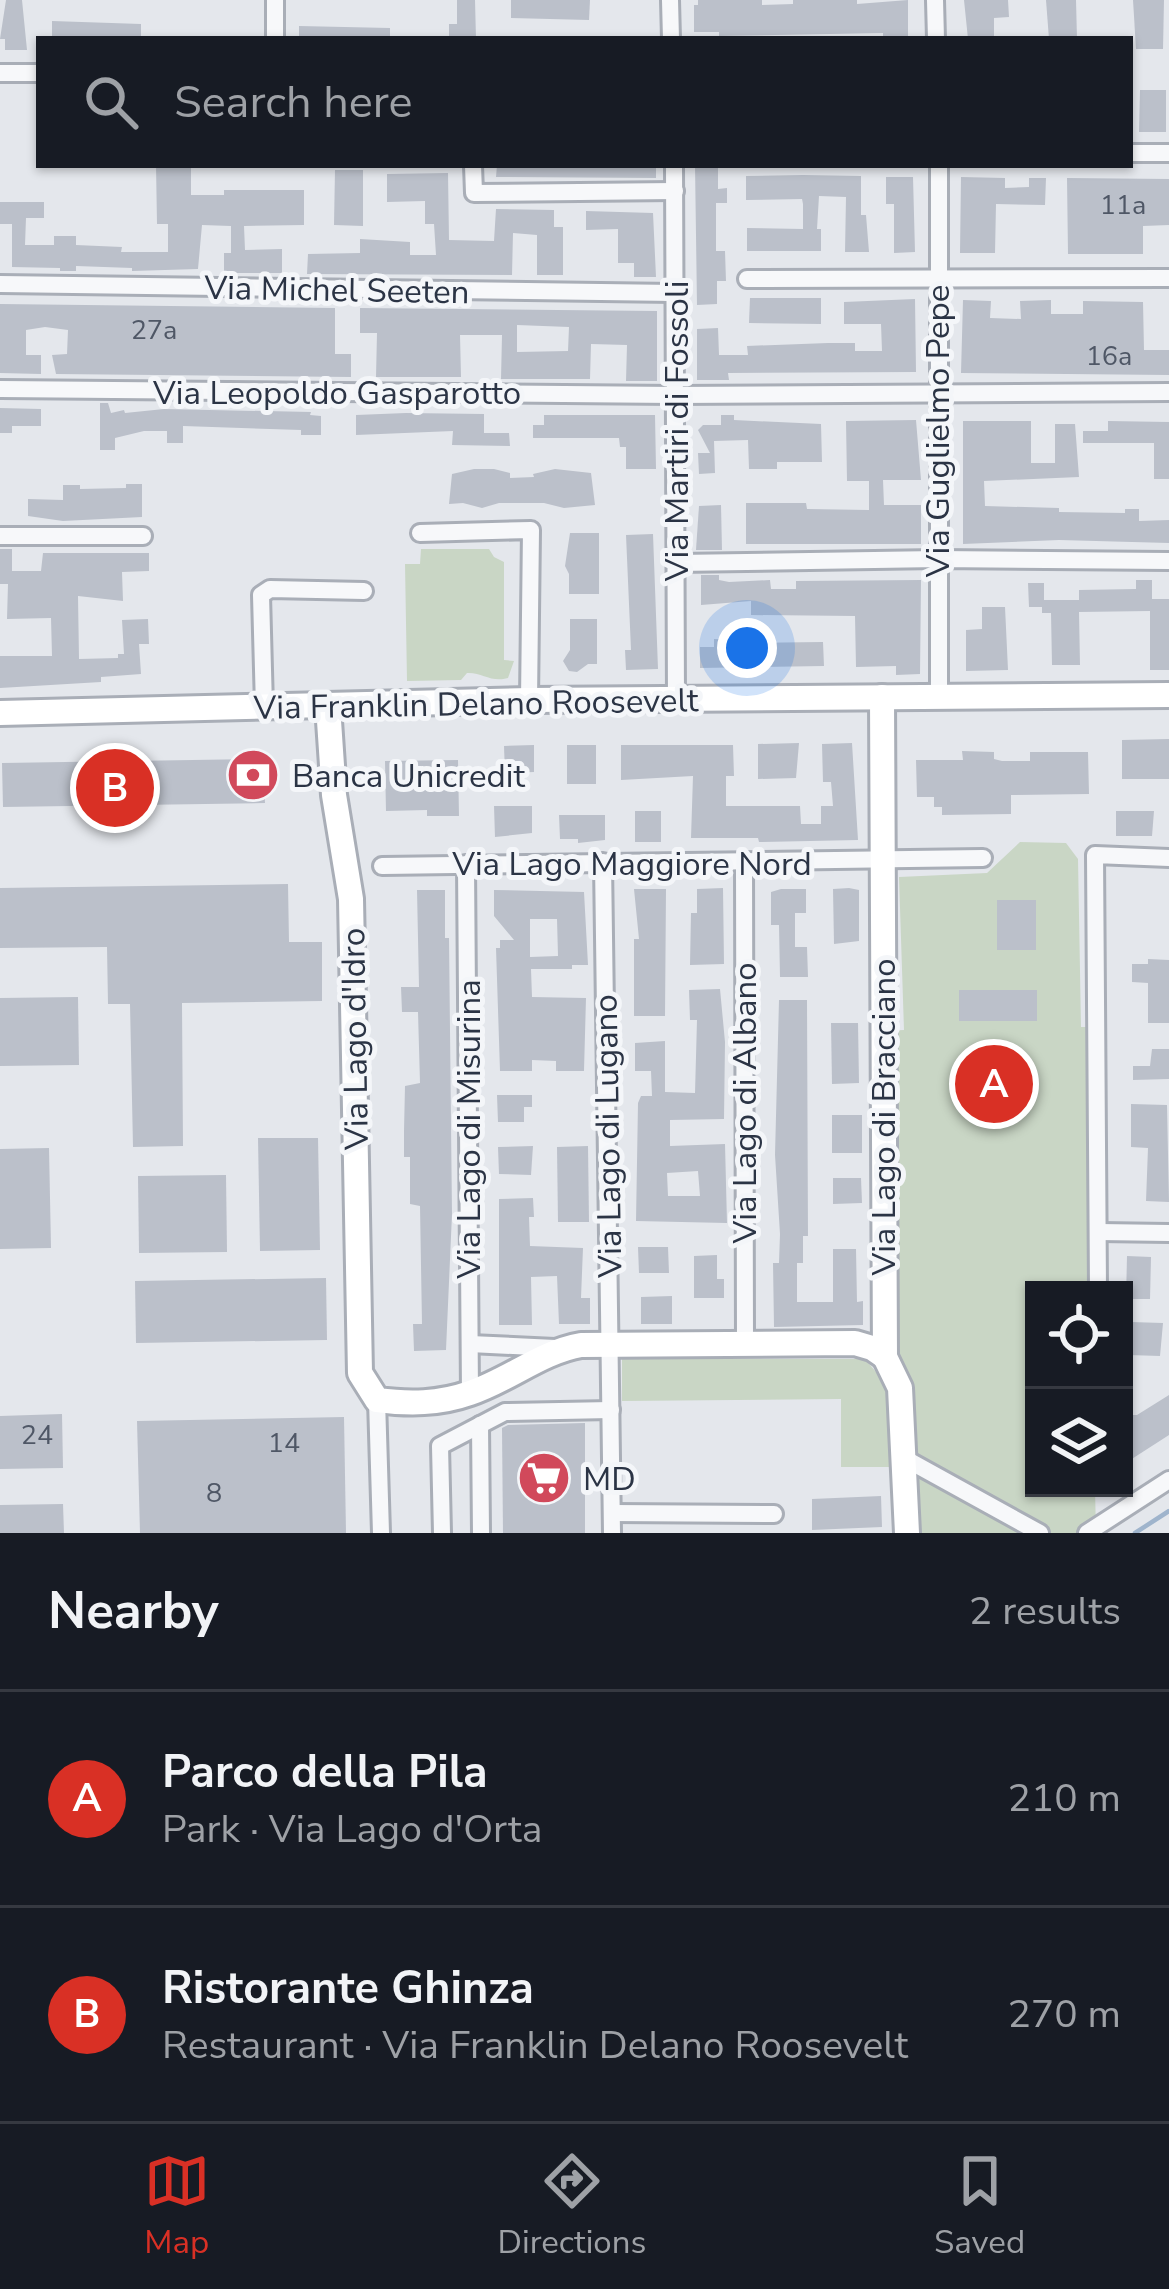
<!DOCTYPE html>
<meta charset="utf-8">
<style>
body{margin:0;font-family:"Nunito Sans",sans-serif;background:#242831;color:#f1f3f6}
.controls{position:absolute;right:36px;bottom:36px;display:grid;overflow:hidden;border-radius:0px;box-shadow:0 3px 9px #0004}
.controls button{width:108px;height:108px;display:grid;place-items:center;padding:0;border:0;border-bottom:3px solid #363941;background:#171b24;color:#f1f3f6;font:60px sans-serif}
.you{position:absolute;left:747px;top:648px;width:42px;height:42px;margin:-30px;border:9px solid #fff;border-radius:50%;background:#1a73e8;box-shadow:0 0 0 18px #1a73e833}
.badge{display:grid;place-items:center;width:78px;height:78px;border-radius:50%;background:#d93025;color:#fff;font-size:39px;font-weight:700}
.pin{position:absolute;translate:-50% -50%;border:6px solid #fff;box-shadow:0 3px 12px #0006}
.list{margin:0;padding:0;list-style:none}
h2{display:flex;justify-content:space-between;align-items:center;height:156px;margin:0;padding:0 48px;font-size:51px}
h2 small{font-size:39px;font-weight:400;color:#9ea1a6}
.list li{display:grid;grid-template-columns:78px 1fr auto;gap:36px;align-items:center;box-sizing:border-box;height:216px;padding:0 48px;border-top:3px solid #363941}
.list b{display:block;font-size:45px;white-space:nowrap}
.list p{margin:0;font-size:39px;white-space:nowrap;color:#9ea1a6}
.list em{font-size:39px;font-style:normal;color:#9ea1a6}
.icon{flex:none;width:66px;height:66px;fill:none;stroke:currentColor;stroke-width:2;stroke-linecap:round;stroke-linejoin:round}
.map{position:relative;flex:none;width:1169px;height:1533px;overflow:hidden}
.search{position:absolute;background:#171b24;box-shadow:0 3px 9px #0004;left:36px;right:36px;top:36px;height:132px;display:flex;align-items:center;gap:30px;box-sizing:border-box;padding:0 42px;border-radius:0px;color:#9ea1a6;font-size:45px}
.sheet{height:588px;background:#171b24}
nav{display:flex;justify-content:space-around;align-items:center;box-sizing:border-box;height:168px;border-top:3px solid #363941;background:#171b24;font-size:33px;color:#9ea1a6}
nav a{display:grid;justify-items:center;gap:6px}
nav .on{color:#d93025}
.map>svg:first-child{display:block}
</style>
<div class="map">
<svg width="1169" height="1533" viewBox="0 0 1169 1533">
<rect width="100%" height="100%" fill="#e4e7ec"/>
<g fill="#c9d6c5">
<path d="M421 549H489L494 557 504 562V660L514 661 508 678C491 683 482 672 467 673L461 680 407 681 405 564H420Z"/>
<polygon points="1020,842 1066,843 1078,859 1081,1027 1105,1027 1096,1290 1034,1290 1034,1488 1095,1488 1096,1533 903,1533 883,1031 904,1030 899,877 987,873"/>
<polygon points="622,1359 865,1359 887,1385 892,1467 841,1467 841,1399 622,1401"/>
</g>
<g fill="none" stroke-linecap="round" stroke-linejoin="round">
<polyline stroke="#9fb4cc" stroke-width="4.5" points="1135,1533 1169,1511"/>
</g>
<g fill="#bbc0ca" fill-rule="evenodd">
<polygon points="6,0 22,0 27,50 5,50 5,39 0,39"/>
<polygon points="457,0 475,0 476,39 449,39 449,24 457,24"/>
<polygon points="511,0 590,0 589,20 511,18"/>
<polygon points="698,0 762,0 762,5 793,4 793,0 857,0 857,4 908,0 908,37 883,38 883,33 719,36 719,32 694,32 694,5 698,5"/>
<polygon points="964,0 1008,0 1009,17 994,18 994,39 968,39"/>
<polygon points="1046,0 1076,0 1077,39 1049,39"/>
<polygon points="1133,0 1164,0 1163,49 1136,49"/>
<polygon points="52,21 141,24 141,39 52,39"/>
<polygon points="299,26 390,28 390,39 299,39"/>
<polygon points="1140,90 1166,90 1166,132 1139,132"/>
<polygon points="156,165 191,165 191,195 224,195 224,190 304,190 304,225 244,226 245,250 282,249 282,273 224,273 224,253 231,253 231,226 202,225 198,269 132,271 132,268 76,266 76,271 60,271 60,268 12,267 12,224 0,224 0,202 44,202 44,218 26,218 25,245 54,245 54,236 76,236 76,245 122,247 121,252 168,252 168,224 157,224"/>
<polygon points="497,165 656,165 656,178 496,177"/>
<polygon points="695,165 718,165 718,189 727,188 727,203 716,203 716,251 725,251 726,281 717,281 717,304 697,305"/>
<polygon points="335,170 363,170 363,226 334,225"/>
<polygon points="448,173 449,240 494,241 496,209 554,210 554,227 563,227 563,275 537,275 537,235 513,233 512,275 307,274 308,254 360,253 360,239 410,242 410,255 436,255 434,224 425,224 425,201 387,202 387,174"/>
<polygon points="803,175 861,176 861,215 866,215 869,252 845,252 846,197 819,196 817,229 821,229 821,251 747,251 747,228 803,229 803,204 802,199 746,200 746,176"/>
<polygon points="886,177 913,177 915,252 894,253 894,204 886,204"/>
<polygon points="961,177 1005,178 1005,188 1029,187 1029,178 1046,178 1045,205 996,204 995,253 960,253"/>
<polygon points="1067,178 1169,179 1169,225 1143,226 1143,254 1068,254"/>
<polygon points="586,211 653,213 656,277 634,277 634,263 618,263 618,229 586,230"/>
<polygon points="750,298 821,298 821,324 749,323"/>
<polygon points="915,299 916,372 728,373 729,380 697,380 697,329 718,328 719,355 748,355 747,346 828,343 855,343 855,351 882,351 881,324 844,324 844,302"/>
<polygon points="963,300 991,301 990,318 1021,319 1020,301 1051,300 1051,314 1083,314 1083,301 1143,302 1144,350 1169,350 1169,375 961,373"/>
<polygon points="0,304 335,308 335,354 351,354 351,377 56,374 52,355 67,354 68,330 45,327 26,330 26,355 41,355 41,374 0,373"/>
<path d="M360 308 657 311V381H626L627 345 591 344 590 379H501L502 335H460L461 377H376L377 333H360ZM517 325 569 327 568 351 517 352Z"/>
<polygon points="100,403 108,403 111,413 124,410 125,413 164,409 311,412 310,415 321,416 321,435 301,435 301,430 183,426 183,443 167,443 167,431 144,431 115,438 115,450 100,450"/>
<polygon points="0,408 41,409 41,426 12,426 12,433 0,433"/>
<polygon points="406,413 484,414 484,433 509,433 510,446 452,445 453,431 356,435 356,415"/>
<polygon points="544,415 655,415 656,469 626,469 626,447 620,447 619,438 533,438 533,425 544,425"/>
<polygon points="721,415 734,415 734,420 821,424 822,462 777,462 777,469 749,469 748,440 714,441 715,473 699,474 698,453 710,453 698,430 703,425 721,425"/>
<polygon points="916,420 921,480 883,480 884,505 921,505 921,544 746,544 746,503 806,503 807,509 869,510 869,481 847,481 846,421"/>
<polygon points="963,421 1031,421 1031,463 1055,463 1055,424 1075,424 1079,477 984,481 985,506 1059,508 1059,512 1125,513 1125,509 1139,509 1139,521 1169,520 1169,543 1059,540 963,544"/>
<polygon points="1108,421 1169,422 1169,479 1154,479 1154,443 1083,443 1083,431 1108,431"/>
<polygon points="474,469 494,469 510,473 510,478 534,477 533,474 555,469 591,473 595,505 564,508 544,503 499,503 482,508 463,503 449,504 452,474"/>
<polygon points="126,484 142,484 142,517 63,521 28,516 28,499 63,500 63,485 80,485 80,489 126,488"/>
<polygon points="721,505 722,550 696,550 699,506"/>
<polygon points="570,533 599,533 599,594 569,594 569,574 565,566"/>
<polygon points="653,534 658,669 626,670 625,650 631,650 626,535"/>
<polygon points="0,549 12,549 12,571 41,571 43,553 149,553 149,571 122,572 123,601 78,596 79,659 118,658 118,654 124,654 122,620 148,619 149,644 139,644 141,674 101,677 101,682 0,688 0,656 52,656 51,618 7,619 8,584 0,584"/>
<polygon points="701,575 719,575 719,580 729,582 770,580 771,589 796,589 796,581 921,580 920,674 896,675 896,666 856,667 855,616 751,615 751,601 701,605"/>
<polygon points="1136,580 1152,580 1152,599 1169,599 1169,670 1150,670 1150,611 1079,612 1080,665 1052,665 1051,613 1042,613 1042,607 1029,607 1028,583 1044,583 1044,600 1079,600 1079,590 1136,589"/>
<polygon points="982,607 1005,607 1008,670 966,671 966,630 982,629"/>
<polygon points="570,619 597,619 597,664 588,664 577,672 569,671 563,661 570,650"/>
<polygon points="714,639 736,640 736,643 823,642 824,666 700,668 700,647 714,647"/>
<polygon points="1169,739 1169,779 1122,779 1122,740"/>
<polygon points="799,743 796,778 758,779 758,744"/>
<polygon points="852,743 858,840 759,842 758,838 691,838 693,776 621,780 621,745 733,745 734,776 726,776 726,806 800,806 801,824 821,824 821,806 833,806 831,782 823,782 822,744"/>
<polygon points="534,745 534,772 505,773 504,746"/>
<rect x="567" y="745" width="29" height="39"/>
<polygon points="962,751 994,752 994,759 1002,761 1030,761 1030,752 1088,752 1089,794 1011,795 1011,814 942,815 942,807 934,807 934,797 917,797 916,760 963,760"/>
<polygon points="263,759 265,803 3,807 2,763"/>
<polygon points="458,760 459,816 427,816 427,810 386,811 385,761"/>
<polygon points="494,806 532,806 532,833 495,837"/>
<rect x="635" y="811" width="26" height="31"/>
<polygon points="1116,811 1154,811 1152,836 1116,836"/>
<polygon points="559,815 605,815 605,840 578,843 578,839 560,839"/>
<polygon points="288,884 289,942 322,942 322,1001 182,1003 183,1146 133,1147 130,1004 108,1004 107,947 0,948 0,888"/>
<polygon points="723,888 724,964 690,965 691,913 697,913 697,889"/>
<polygon points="849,888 859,890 859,941 834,944 833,889"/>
<polygon points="634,889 666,889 665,1016 634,1016 634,939 639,939"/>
<polygon points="781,889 806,889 806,913 795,913 795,947 807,947 808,977 780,977 779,925 771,925 771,892"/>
<polygon points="417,890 445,890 445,938 449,938 452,1214 446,1350 414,1351 413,1324 422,1324 420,1206 410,1204 410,1157 404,1157 404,1131 405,1086 420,1083 418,1012 402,1012 401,987 419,987"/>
<path d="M494 890 584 892 588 965H572V969H531L532 997 586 998 584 1071H556V1061L532 1060V1071H500L496 948H500V940H514L494 916ZM530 919H557L558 956 530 957Z"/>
<rect x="997" y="900" width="39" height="50"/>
<polygon points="1148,959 1169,960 1169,1023 1148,1023 1148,983 1132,982 1132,964 1148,964"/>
<path d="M720 989 725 1042 724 1119 670 1120V1146L725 1144 727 1223 636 1221 638 1103 641 1096H652L651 1071H635V1043L665 1041V1092L695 1093 697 1020H690L689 990ZM698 1171 700 1196H668L667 1173Z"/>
<rect x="959" y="990" width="78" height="31"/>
<polygon points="78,997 79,1065 0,1066 0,998"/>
<polygon points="779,1000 807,1000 808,1236 803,1236 803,1263 797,1263 797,1302 833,1302 833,1249 856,1249 857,1302 863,1301 863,1325 774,1327 773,1263 779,1263 780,1234 775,1155"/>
<polygon points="831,1023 858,1023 859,1083 832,1084"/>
<polygon points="1152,1049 1169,1049 1169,1079 1133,1080 1133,1066 1150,1066"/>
<polygon points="497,1095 532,1095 532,1107 524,1107 524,1122 498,1122"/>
<polygon points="1131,1104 1167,1105 1169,1202 1146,1201 1148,1148 1131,1147"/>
<rect x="832" y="1115" width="30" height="38"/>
<polygon points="258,1138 318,1138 320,1250 260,1251"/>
<polygon points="533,1146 531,1175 499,1174 498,1147"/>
<polygon points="588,1146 589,1222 558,1222 557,1147"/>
<polygon points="49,1148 51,1248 0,1249 0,1149"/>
<polygon points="226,1175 227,1252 139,1253 138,1176"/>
<polygon points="833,1178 861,1178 862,1203 833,1204"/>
<polygon points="533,1198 534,1217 529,1217 530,1246 583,1248 581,1298 590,1298 590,1324 559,1324 557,1276 531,1277 532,1325 499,1325 499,1199"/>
<polygon points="638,1247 668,1247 669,1273 639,1273"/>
<polygon points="717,1255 717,1279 724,1279 724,1298 694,1298 694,1256"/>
<polygon points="1127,1256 1151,1257 1150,1299 1126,1299"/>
<polygon points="326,1278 327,1340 136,1343 135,1281"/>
<polygon points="672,1296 672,1324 641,1324 641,1297"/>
<polygon points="1131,1322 1163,1323 1160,1356 1128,1355"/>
<polygon points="1169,1395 1169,1435 1124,1464 1124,1415 1137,1415"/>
<polygon points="62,1414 63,1468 0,1469 0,1416"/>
<polygon points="344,1417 346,1533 140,1533 137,1421"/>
<polygon points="585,1423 585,1533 503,1533 502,1428 508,1425"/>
<polygon points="881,1496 882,1527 812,1530 812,1499"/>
<polygon points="63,1504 64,1533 0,1533 0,1505"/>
</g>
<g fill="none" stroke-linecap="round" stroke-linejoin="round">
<g stroke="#a9aeb7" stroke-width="22">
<g id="street">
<polyline points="670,0 671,39"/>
<polyline points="935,0 936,39"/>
<polyline points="275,39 275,0"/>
<polyline points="0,73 39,73"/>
<polyline points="1130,153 1169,153"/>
<polyline points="473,165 474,193 675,191"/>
<polyline points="674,165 676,698"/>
<polyline points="939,165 939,697"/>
<polyline points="747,279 1169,278"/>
<polyline points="0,284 675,293"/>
<polyline points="0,389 675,395 1169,392"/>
<polyline points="420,533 531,530 529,700"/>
<polyline points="0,536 143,536"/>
<polyline points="677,563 938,559 1169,561"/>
<polyline points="264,707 261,595 270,589 364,591"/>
<polyline points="603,862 612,1533"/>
<polyline points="744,862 745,1344"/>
<polyline points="466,864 470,1393"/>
<polyline points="382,866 983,858"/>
<polyline points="1099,1232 1169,1233"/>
<polyline points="1098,1290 1095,855 1169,858"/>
<polyline points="470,1344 555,1348"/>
<polyline points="377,1400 381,1533"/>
<polyline points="480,1425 481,1533"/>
<polyline points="904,1458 1040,1533"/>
<polyline points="612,1513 774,1514"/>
<polyline points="442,1533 440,1446 505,1412 611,1410"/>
<polyline points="1087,1533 1169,1480"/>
</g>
</g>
<g stroke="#a9aeb7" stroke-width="30">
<g id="secondary">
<polyline points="882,697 885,1357 900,1388 907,1533"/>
<path d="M328 706 334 795 351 899 360 1373 377 1400C409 1404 439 1404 470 1393 509 1380 541 1352 581 1345L855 1343 872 1348 885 1357"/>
<polyline points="0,713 529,700 1169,695"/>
</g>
</g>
<use href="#street" stroke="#f7f8fa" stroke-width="16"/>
<use href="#secondary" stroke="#fff" stroke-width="24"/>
</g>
<defs>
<g id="bank-disc" transform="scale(2.7)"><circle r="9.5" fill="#d1495b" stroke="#f4f6f9"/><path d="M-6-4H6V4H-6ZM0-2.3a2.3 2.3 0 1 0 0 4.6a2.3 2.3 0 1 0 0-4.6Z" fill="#fff"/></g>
<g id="supermarket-disc" transform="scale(2.7)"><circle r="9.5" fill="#d1495b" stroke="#f4f6f9"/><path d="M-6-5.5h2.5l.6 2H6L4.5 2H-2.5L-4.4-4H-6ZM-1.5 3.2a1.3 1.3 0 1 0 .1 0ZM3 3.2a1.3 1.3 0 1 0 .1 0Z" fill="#fff"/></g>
</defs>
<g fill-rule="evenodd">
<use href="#bank-disc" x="253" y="775"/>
<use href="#supermarket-disc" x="544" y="1478"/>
</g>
<g text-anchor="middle" stroke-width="10" stroke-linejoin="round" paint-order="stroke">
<g font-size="27" fill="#4f5766">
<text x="1123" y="214">11a</text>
<text x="154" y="339">27a</text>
<text x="1109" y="365">16a</text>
<text x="37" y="1444">24</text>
<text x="284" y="1452">14</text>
<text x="214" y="1502">8</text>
</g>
<g font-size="33" fill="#2b3445" stroke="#f4f6f9">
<text transform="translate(337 289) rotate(1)" y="12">Via Michel Seeten</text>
<text x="337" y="404">Via Leopoldo Gasparotto</text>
<text transform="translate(676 431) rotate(-90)" y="12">Via Martiri di Fossoli</text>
<text transform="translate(937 431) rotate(-90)" y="12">Via Guglielmo Pepe</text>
<text transform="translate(476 703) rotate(-1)" y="12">Via Franklin Delano Roosevelt</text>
<text x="632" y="875">Via Lago Maggiore Nord</text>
<text transform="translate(354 1039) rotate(-91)" y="12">Via Lago d'Idro</text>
<text transform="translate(744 1103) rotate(-90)" y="12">Via Lago di Albano</text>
<text transform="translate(883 1117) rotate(-90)" y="12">Via Lago di Bracciano</text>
<text transform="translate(468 1129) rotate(-90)" y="12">Via Lago di Misurina</text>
<text transform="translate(607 1136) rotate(-91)" y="12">Via Lago di Lugano</text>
</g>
<g font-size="33" fill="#2b3445" stroke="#f4f6f9" text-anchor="start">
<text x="292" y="787">Banca Unicredit</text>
<text x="583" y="1490">MD</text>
</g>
</g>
</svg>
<div class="controls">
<button><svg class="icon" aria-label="locate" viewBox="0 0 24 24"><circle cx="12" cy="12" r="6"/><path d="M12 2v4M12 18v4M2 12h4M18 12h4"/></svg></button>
<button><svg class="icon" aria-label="layers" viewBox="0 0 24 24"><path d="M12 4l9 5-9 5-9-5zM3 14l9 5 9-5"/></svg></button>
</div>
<div class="you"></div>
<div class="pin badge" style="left:994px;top:1084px">A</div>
<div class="pin badge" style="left:115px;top:788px">B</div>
<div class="search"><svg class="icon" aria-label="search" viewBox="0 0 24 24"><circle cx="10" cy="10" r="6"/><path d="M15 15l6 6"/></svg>Search here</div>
</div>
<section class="sheet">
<h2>Nearby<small>2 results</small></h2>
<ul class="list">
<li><span class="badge">A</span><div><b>Parco della Pila</b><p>Park · Via Lago d'Orta</p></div><em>210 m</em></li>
<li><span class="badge">B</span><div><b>Ristorante Ghinza</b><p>Restaurant · Via Franklin Delano Roosevelt</p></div><em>270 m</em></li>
</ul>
</section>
<nav>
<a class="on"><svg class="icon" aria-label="map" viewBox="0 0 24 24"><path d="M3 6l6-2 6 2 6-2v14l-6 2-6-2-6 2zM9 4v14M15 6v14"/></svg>Map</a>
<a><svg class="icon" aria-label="directions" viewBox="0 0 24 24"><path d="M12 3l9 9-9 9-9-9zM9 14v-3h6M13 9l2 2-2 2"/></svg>Directions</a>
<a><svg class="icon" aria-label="saved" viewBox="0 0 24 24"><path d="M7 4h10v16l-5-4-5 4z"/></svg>Saved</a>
</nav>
